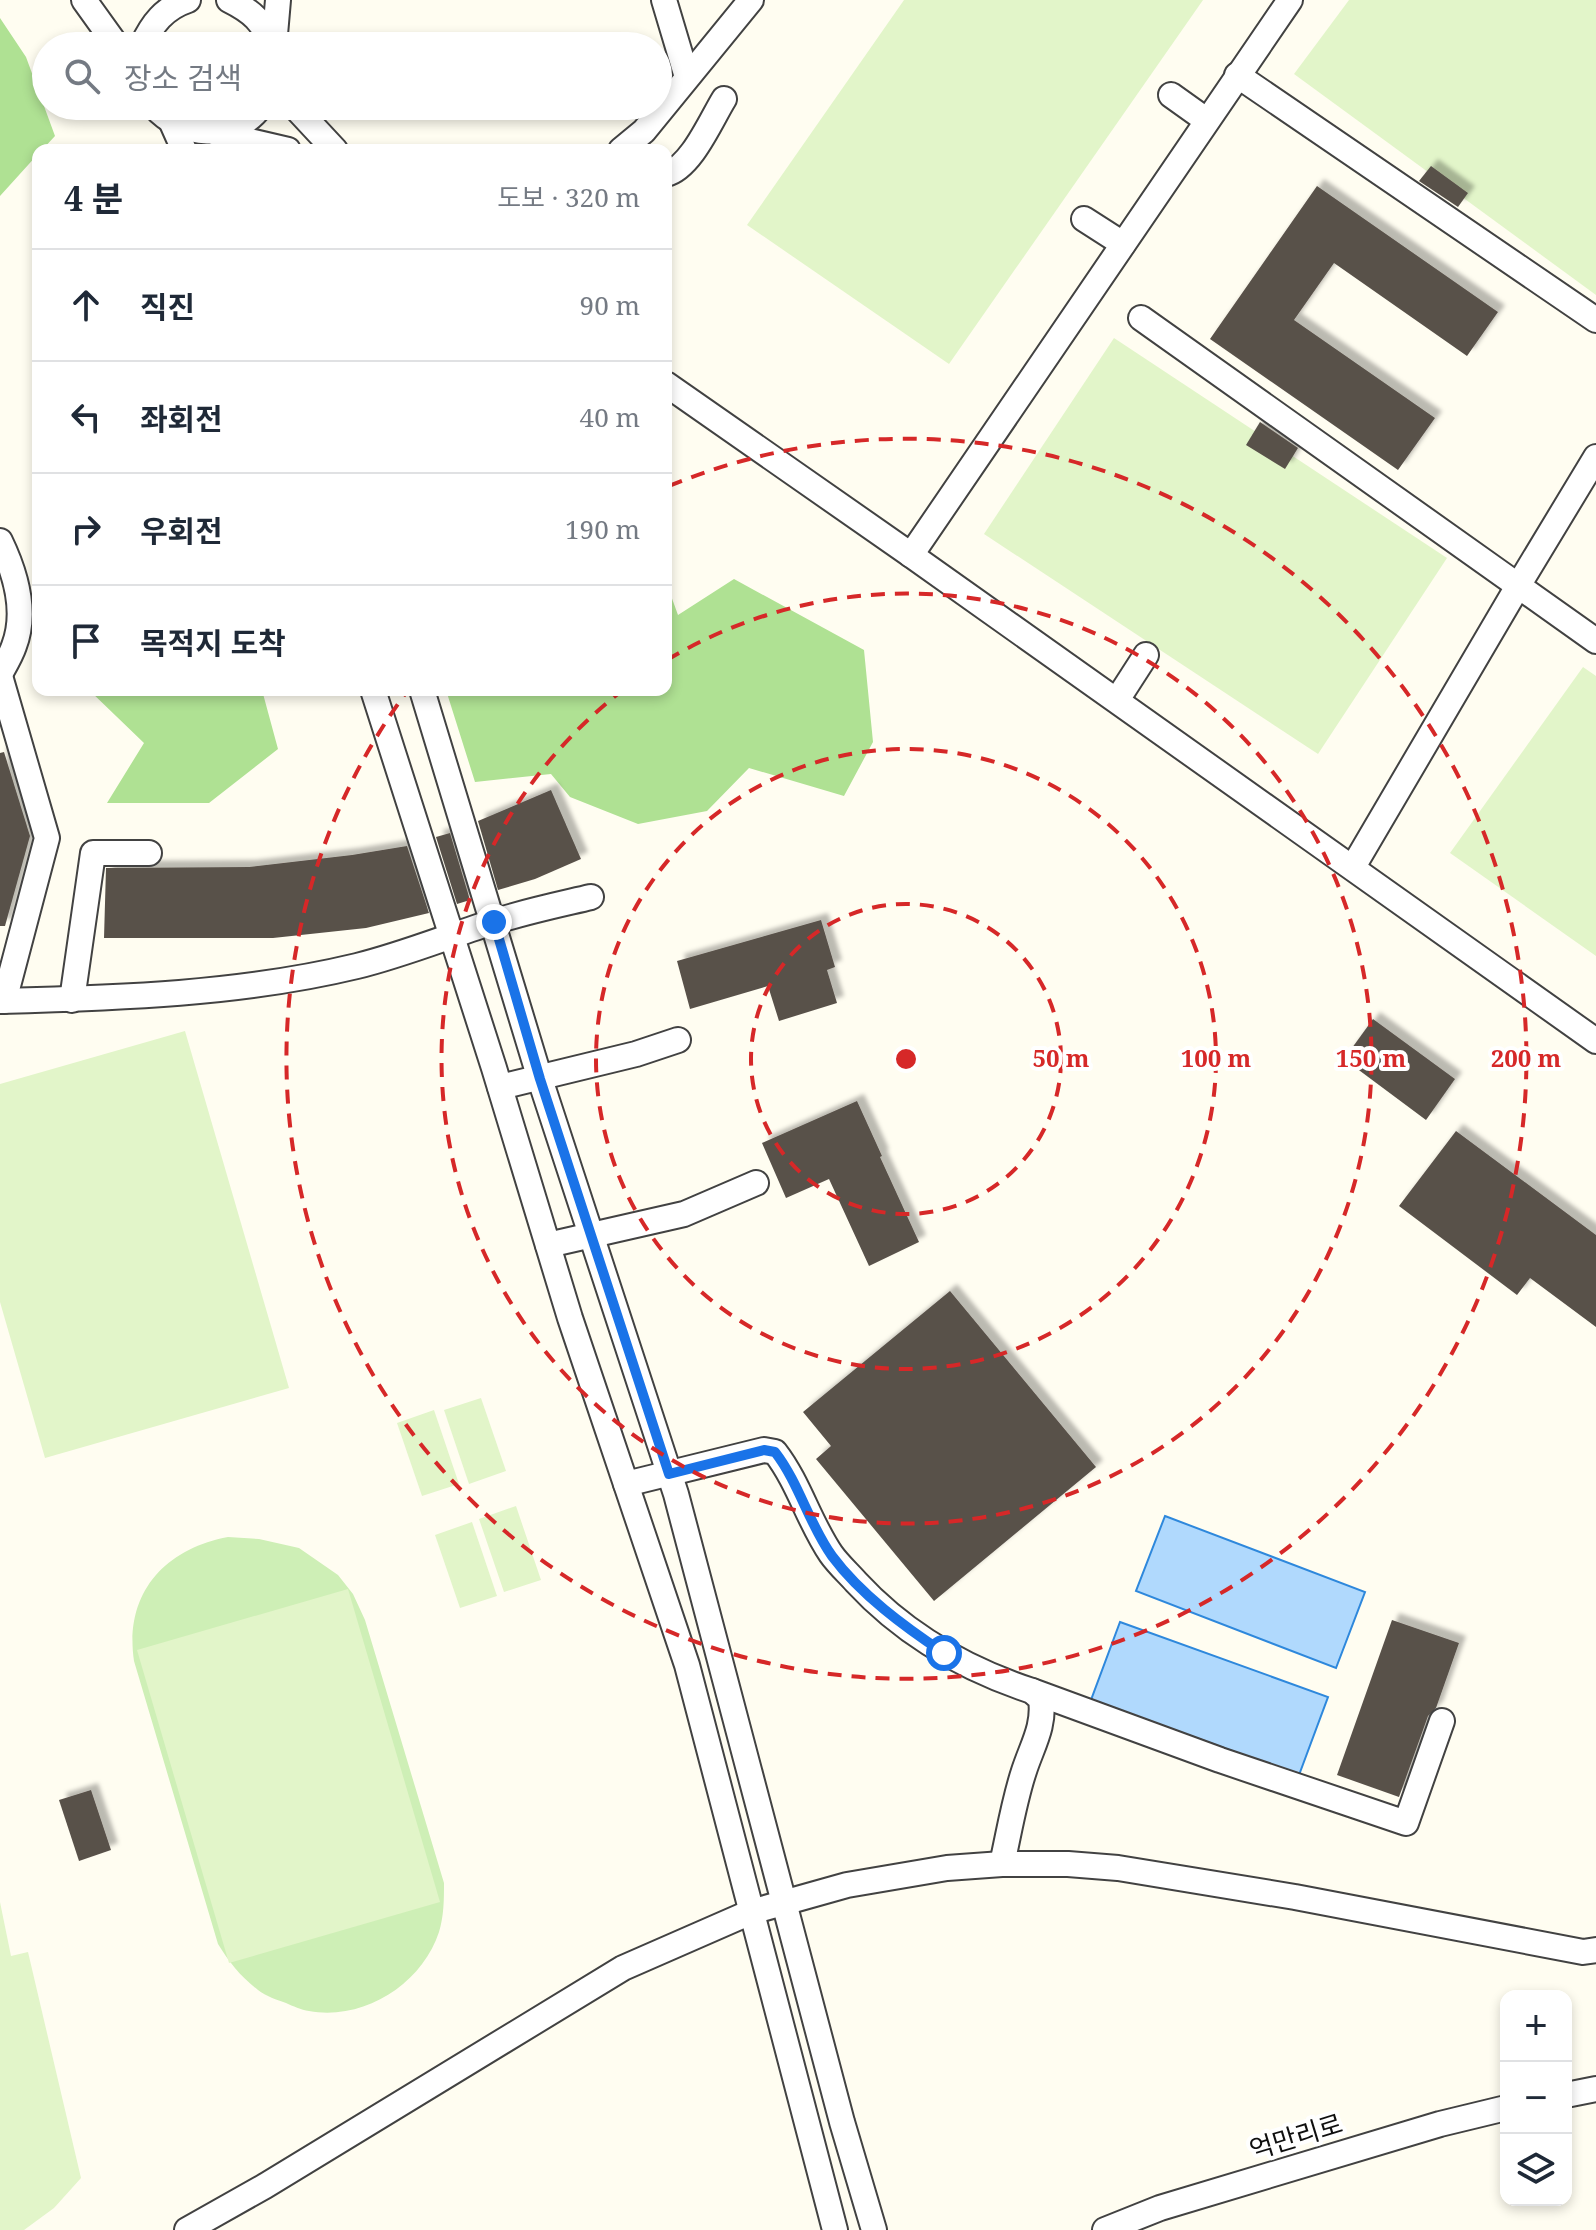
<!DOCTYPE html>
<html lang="ko">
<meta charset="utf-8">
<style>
body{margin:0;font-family:"Noto Serif","Noto Sans KR",serif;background:#f2f2f3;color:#1f2937}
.controls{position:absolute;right:24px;bottom:24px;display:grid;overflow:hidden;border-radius:16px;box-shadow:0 4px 12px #0003}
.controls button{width:72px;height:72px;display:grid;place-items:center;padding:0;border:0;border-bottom:2px solid #e0e1e3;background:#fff;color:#1f2937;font:40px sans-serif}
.stop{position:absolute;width:24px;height:24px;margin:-18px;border:6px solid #1a73e8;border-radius:50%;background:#fff}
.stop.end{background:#1a73e8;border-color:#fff;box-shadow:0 2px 8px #0008}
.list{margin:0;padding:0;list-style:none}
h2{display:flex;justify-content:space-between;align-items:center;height:104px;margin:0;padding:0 32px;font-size:34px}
h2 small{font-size:26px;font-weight:400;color:#747a83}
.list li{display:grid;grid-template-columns:52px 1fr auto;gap:24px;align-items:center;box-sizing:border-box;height:112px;padding:0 32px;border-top:2px solid #e0e1e3}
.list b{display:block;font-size:30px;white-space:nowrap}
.list em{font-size:26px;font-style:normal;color:#747a83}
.icon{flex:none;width:44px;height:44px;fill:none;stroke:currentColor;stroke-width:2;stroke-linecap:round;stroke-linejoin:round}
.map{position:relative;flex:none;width:1596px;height:2230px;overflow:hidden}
.search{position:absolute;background:#fff;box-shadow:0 4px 12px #0003;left:32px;top:32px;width:640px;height:88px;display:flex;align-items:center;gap:20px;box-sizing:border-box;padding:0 28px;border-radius:44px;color:#747a83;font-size:30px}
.panel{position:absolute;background:#fff;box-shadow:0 4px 12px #0003;left:32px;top:144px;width:640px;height:552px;border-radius:16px}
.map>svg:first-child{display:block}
</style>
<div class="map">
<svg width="1596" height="2230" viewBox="0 0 1596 2230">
<defs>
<filter id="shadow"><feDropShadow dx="7" dy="-7" stdDeviation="2" flood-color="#0004"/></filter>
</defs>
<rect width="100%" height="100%" fill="#fffdf1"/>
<path fill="#ceefb6" d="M228 1537 259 1539 299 1548 338 1575 353 1594 365 1620 444 1883C444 1899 444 1916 439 1932 422 1984 364 2021 309 2011 301 2010 293 2006 286 2003 277 2000 266 1996 258 1990 241 1977 229 1962 218 1944L134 1661C124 1594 164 1549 228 1537Z"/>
<g fill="#afe193">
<polygon points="0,18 26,57 55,136 42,150 38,150 38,154 0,196"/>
<polygon points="734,579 864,650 873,742 844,796 749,768 707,811 638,824 570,797 551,774 475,782 446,690 666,690 666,582 678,615"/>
<polygon points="89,690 262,690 278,749 209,803 107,803 144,743"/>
</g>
<g fill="#e2f5c9">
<polygon points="904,0 1203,0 949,364 747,225"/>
<polygon points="1349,0 1596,0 1596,295 1294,74"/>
<polygon points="1114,338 1447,558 1318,754 984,534"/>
<polygon points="1583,667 1596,676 1596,956 1450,853"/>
<polygon points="185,1031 289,1388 45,1458 0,1302 0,1084"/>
<polygon points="481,1398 506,1471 469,1484 444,1410"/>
<polygon points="434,1410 459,1484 422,1496 397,1423"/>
<polygon points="516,1506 541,1580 504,1592 479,1519"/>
<polygon points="472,1522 497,1596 460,1608 435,1535"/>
<polygon points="348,1589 440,1902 229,1963 137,1650"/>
<polygon points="0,1902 11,1956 28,1952 81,2178 54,2208 24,2230 0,2230"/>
</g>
<g fill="#b0d9fd" stroke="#2e88dc" stroke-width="2">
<polygon points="1165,1516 1365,1592 1336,1668 1136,1591"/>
<polygon points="1120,1622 1328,1697 1299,1775 1091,1700"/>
</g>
<g fill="#59514a" filter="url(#shadow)">
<polygon points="1431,166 1468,193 1458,207 1419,181"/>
<polygon points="1317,186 1498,312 1467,356 1334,263 1294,320 1435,418 1398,470 1210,339"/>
<polygon points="1260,422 1298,448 1285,469 1246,445"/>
<polygon points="4,752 30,836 5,926 0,926 0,753"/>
<polygon points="551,790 581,859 535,879 498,890 478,821"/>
<polygon points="450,833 470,900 457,904 436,837"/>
<polygon points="407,846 429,913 366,928 273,938 104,938 106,868 249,867 352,855"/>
<polygon points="821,920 835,967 827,970 837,1003 779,1021 768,986 690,1009 677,961"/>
<polygon points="1373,1019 1455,1079 1426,1120 1344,1059"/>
<polygon points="857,1101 882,1156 880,1157 919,1242 869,1266 829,1179 786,1198 762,1143"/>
<polygon points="1456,1131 1596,1235 1596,1327 1530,1278 1517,1295 1399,1206"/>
<polygon points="950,1291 1096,1467 934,1601 816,1459 831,1446 803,1412"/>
<polygon points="1392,1620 1459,1643 1436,1708 1428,1716 1399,1797 1337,1775"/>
<polygon points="91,1790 111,1850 79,1861 59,1800"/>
</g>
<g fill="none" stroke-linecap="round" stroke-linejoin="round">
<g stroke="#424242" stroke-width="28">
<g id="minor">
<polyline points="84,0 117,46"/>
<path d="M229 0C253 12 262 21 273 46"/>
<polyline points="664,0 687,77"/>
<path d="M142 46C152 24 164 8 188 0"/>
<polyline points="274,46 278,0"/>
<polyline points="1237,75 1596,320"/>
<polyline points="1171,95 1206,120"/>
<path d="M154 106C181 137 234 143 261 106"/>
<polyline points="294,106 335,150"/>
<polyline points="172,123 184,150"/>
<polyline points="216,133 288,150"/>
<polyline points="621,150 644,131 751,0"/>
<path d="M666 174C691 168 711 120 724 99"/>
<polyline points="1084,219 1123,244"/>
<polyline points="1141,318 1596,641"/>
<polyline points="666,384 911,555 1596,1041"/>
<path d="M0 541C15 572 27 612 14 646 11 655 5 665 0 674"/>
<polyline points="911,555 1290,0"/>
<polyline points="0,676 47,838 4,1001"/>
<polyline points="373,690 494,1068 570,1318 687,1665 835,2230"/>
<polyline points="422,690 540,1079 676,1494 842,2122 874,2230"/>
<polyline points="1117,700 1146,655"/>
<polyline points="1353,867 1518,586 1596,457"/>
<polyline points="72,1000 93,853 149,853"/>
<path d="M0 1001C119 998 241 994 357 966 402 955 446 937 490 923 523 912 557 905 591 897"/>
<polyline points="500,1087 636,1054 678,1040"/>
<polyline points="548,1245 684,1214 756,1183"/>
<path d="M626 1484 764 1450 775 1452C799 1483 809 1522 831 1554 838 1564 848 1573 856 1582 904 1634 965 1669 1032 1691L1041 1699C1045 1726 1032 1746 1024 1771 1014 1801 1009 1833 1002 1864"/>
<polyline points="1032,1691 1220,1760 1406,1823 1442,1721"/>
<polyline points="1566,2095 1596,2089"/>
<polyline points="187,2230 265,2186 623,1968 751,1912 847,1885 947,1868 1002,1864 1068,1864 1118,1868 1295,1897 1583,1952 1596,1950"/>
<polyline points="1105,2230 1160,2208 1440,2124 1506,2108"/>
</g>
</g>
<use href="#minor" stroke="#fff" stroke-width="24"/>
</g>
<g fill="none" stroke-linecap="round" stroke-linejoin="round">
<path stroke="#1a73e8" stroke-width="10" d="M494 922 540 1079 669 1474 764 1450 775 1452C799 1483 809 1524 832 1556 861 1595 905 1627 944 1653"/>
</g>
<g fill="none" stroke="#d62828" stroke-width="4" stroke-dasharray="14 10">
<circle cx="906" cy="1059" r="155"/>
<circle cx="906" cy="1059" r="310"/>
<path d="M667 660A465 465 0 1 1 623 690"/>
<path d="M669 486A620 620 0 1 1 408 690"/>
</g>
<g text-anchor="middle" stroke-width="8" stroke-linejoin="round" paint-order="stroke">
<g font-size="26" fill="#0f0f0f" stroke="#fff">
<text transform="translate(1296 2137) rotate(-17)" y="9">억만리로</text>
</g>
</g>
<circle cx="906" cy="1059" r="12" fill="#d62828" stroke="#fff" stroke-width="4"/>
<g font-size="24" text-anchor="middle" font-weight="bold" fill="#d62828" stroke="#fff" stroke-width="8" stroke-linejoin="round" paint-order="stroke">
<text x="1061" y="1067">50 m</text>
<text x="1216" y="1067">100 m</text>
<text x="1371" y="1067">150 m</text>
<text x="1526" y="1067">200 m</text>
</g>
</svg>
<div class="controls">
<button>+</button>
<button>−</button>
<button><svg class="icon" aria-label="layers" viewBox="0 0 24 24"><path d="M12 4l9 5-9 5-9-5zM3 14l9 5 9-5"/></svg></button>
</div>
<div class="stop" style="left:944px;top:1653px"></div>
<div class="stop end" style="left:494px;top:922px"></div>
<div class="search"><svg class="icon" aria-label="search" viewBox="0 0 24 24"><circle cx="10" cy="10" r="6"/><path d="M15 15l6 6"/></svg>장소 검색</div>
<section class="panel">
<h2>4 분<small>도보 · 320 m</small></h2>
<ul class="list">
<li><svg class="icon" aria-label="ahead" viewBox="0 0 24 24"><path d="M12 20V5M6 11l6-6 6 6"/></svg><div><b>직진</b></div><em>90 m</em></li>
<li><svg class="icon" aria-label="left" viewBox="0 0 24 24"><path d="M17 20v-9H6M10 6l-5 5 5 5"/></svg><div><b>좌회전</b></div><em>40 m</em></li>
<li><svg class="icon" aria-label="right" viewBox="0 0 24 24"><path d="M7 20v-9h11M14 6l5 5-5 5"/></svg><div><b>우회전</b></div><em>190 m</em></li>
<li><svg class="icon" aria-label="arrive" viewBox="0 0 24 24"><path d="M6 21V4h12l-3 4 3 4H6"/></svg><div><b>목적지 도착</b></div></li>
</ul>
</section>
</div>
